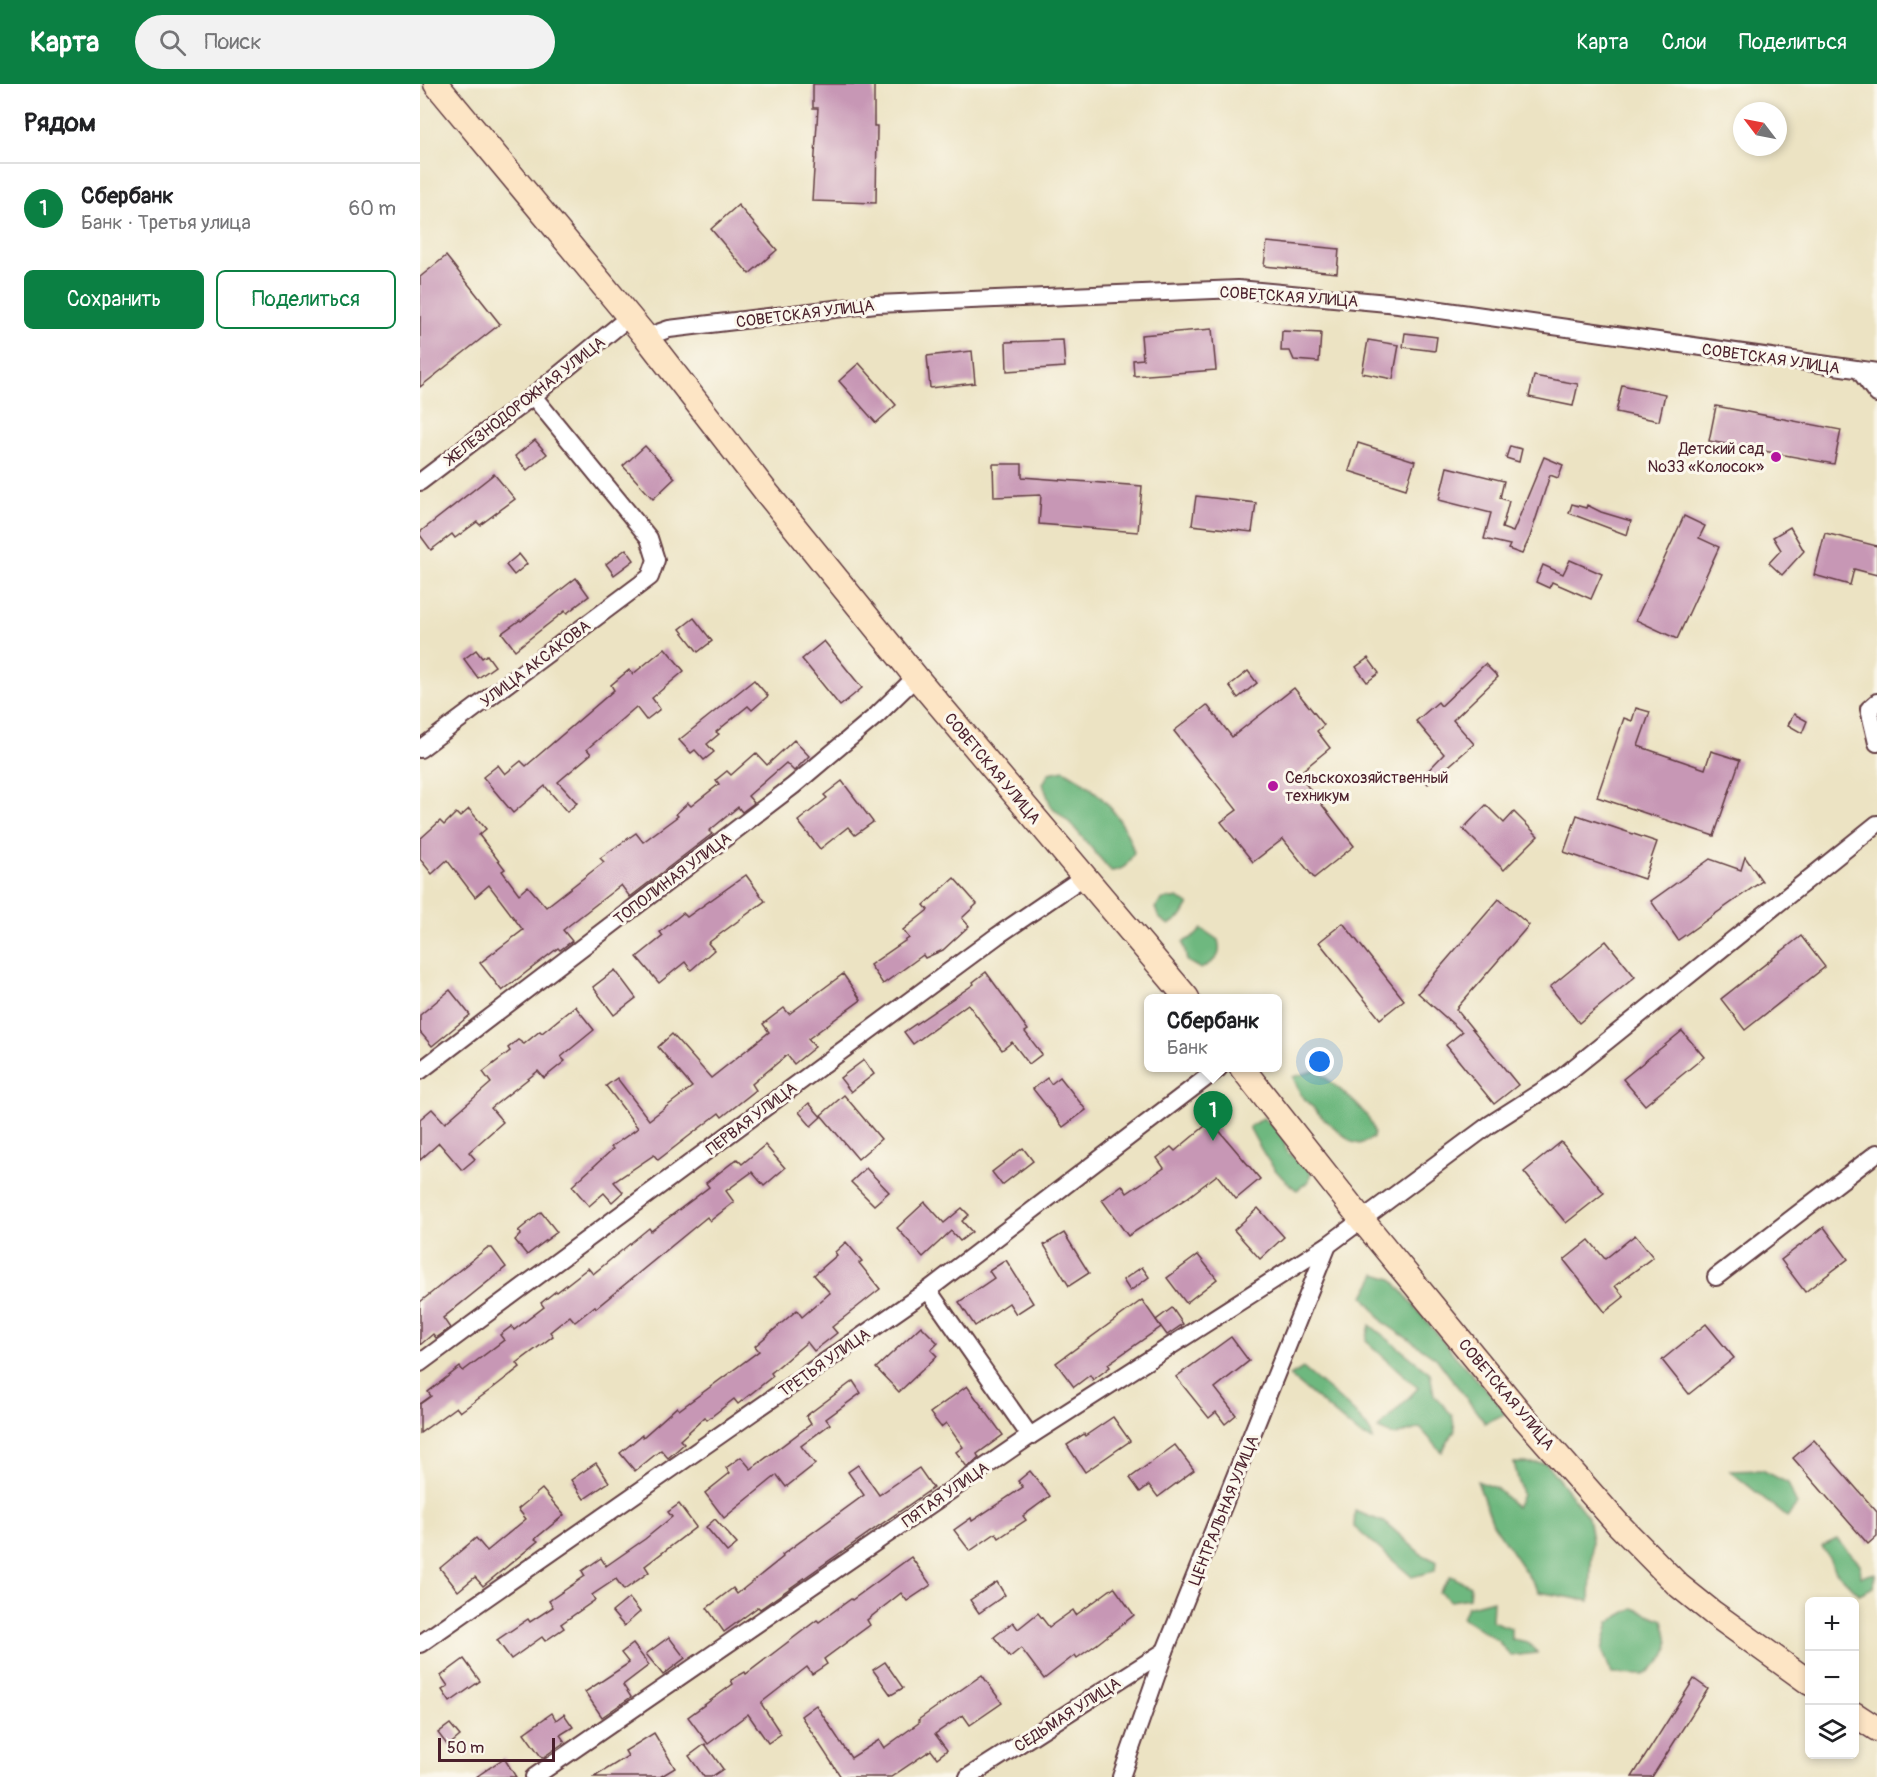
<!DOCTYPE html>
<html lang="ru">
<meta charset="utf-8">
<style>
body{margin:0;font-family:Pangolin,sans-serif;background:#f2f2f2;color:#202124}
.controls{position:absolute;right:18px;bottom:18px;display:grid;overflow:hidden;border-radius:9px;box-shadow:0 3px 9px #0003}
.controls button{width:54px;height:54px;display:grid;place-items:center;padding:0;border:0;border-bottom:2px solid #e0e0e0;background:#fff;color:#202124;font:30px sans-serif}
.compass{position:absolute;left:1313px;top:18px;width:54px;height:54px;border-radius:50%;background:#fff;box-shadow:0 3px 9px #0003;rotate:302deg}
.scale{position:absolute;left:18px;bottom:15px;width:117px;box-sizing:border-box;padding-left:6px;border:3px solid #4a1f2b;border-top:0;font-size:16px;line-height:21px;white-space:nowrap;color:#4a1f2b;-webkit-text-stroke:4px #fbf7ec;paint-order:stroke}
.you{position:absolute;left:900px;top:978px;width:21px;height:21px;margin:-15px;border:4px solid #fff;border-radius:50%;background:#1a73e8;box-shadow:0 0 0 9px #1a73e833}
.badge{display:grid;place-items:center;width:39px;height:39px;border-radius:50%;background:#0b8043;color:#fff;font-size:20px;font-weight:700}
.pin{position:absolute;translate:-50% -50px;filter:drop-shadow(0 2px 3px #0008)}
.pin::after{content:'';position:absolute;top:32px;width:21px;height:18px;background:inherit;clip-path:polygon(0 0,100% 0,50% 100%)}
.popup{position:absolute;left:724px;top:910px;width:138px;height:78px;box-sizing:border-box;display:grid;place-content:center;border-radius:9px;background:#fff;filter:drop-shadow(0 2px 4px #0005);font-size:20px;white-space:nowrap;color:#757577}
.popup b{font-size:22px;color:#202124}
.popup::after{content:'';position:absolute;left:50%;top:100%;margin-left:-12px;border:12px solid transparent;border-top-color:#fff}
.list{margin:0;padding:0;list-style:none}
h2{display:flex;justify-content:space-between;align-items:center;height:78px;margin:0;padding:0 24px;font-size:26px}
h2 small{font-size:20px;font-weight:400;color:#757577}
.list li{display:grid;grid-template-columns:39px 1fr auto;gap:18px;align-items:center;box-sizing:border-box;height:90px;padding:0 24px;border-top:2px solid #e0e0e0}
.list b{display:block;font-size:22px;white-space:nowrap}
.list p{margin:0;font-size:20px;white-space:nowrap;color:#757577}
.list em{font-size:20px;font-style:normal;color:#757577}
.actions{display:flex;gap:12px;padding:18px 24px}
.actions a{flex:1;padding:14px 0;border:2px solid #0b8043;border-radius:9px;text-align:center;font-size:21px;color:#0b8043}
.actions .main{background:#0b8043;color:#fff}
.icon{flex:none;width:33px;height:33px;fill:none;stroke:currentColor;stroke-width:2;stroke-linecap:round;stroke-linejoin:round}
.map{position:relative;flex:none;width:1457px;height:1693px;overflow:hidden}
header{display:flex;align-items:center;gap:36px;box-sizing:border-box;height:84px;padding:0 30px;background:#0b8043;color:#fff}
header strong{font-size:28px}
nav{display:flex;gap:33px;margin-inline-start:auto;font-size:21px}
.search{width:420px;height:54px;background:#f2f2f2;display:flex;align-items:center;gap:15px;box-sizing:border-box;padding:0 21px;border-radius:33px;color:#757577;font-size:22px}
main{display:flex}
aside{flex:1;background:#fff}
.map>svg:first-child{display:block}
</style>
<header>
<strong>Карта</strong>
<div class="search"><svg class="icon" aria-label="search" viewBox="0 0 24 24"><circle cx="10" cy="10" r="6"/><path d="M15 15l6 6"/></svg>Поиск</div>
<nav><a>Карта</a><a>Слои</a><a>Поделиться</a></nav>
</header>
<main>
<aside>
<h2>Рядом<small></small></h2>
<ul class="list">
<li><span class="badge">1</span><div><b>Сбербанк</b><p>Банк · Третья улица</p></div><em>60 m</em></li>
</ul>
<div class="actions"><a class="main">Сохранить</a><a>Поделиться</a></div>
</aside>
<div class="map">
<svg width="1457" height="1693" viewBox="0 0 1457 1693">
<rect width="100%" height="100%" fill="#fbf7ec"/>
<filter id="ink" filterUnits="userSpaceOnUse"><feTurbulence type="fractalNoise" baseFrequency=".0167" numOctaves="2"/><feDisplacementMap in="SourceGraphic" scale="12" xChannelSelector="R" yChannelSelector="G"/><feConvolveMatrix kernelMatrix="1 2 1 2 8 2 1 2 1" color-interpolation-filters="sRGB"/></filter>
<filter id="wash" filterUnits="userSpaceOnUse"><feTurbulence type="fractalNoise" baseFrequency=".008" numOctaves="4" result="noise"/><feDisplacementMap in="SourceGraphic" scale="24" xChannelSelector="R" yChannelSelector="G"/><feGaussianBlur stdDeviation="1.35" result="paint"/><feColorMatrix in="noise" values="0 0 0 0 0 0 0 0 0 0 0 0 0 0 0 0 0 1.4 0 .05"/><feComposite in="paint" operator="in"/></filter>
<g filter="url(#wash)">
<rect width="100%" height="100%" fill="#ece3c3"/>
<g fill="#6eb87f" stroke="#5c6c55" stroke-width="1.5">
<path d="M644 686C678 705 703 730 714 768 708 780 705 786 691 787L651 740 631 722 623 700 629 689Z"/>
<polygon points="757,814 769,820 762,832 749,841 739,834 735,824 743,815"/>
<path d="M782 845 798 856C803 874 794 876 781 885L767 877 763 858 775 852Z"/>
<path d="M896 986C912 1000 960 1032 953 1054L940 1060 932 1058 903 1034 881 1011 873 993Z"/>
<path d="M843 1034 863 1050 866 1067 891 1087 889 1097 877 1106C854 1090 842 1068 829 1043Z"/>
<polygon points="956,1190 972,1195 1036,1273 1080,1320 1085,1330 1065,1339 1016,1274 964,1239 944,1212"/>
<polygon points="950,1241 1010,1289 1014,1311 1032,1331 1035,1346 1022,1368 1000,1344 975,1352 958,1345 998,1304 946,1257"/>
<path d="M883 1284C898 1298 952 1338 953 1356L940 1351 870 1292Z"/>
<polygon points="1094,1379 1126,1379 1168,1433 1172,1456 1170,1517 1119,1508 1073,1440 1057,1397 1076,1404 1096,1423 1102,1411"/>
<polygon points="1342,1386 1368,1399 1377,1421 1367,1433 1310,1387"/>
<polygon points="935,1427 966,1439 1001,1470 1016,1477 1015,1487 992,1493 934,1443"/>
<polygon points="1417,1455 1440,1480 1441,1493 1455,1489 1454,1503 1439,1510 1416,1487 1402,1462"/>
<polygon points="1031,1492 1050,1502 1049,1514 1031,1517 1019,1508"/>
<polygon points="1073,1516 1072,1537 1091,1544 1091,1555 1108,1558 1117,1569 1091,1572 1078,1557 1042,1533 1047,1523"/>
<path d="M1213 1524 1243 1536C1252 1569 1250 1571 1224 1591L1192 1590 1182 1566 1189 1538Z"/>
</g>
<g id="blocks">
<g fill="#c797b5">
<polygon points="393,0 454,0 454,42 457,42 456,119 392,117 398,24 393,24"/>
<polygon points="318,121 357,166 329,190 291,145"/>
<polygon points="847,158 919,165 917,189 844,182"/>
<polygon points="26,172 80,240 0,303 0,193"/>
<polygon points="792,245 796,286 714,292 713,276 723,275 721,251"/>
<polygon points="862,247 901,249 899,278 874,276 870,267 861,267"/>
<polygon points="985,249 1017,253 1015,267 983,263"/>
<polygon points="643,256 645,283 587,287 586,258"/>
<polygon points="948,256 979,261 973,295 942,289"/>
<polygon points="552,267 555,299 510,304 507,272"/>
<polygon points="439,279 476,321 456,339 419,297"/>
<polygon points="1114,292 1158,300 1153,322 1109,313"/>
<polygon points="1202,301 1245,310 1239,337 1196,328"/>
<polygon points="1296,322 1421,346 1414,380 1289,357"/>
<polygon points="115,356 127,370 107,386 95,372"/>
<polygon points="938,359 995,377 986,405 929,387"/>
<polygon points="225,362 255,394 233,415 203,382"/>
<polygon points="1090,362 1102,365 1099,378 1086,374"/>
<polygon points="1124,373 1143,381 1138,394 1130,391 1110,453 1102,470 1088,465 1090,461 1064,455 1071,429 1019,416 1027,383 1084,397 1080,414 1089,417 1082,444 1093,448"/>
<polygon points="573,380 602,380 602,393 722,402 718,448 619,440 621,411 574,413"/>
<polygon points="74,390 95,415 60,441 57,438 35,454 32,450 11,466 0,451 0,448"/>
<polygon points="776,412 836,419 832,448 772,441"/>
<polygon points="1152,420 1166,424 1167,421 1181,428 1211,437 1207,451 1149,429"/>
<polygon points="1264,432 1285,442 1279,454 1299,463 1257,555 1216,536"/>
<polygon points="1370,443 1384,467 1362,491 1349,479 1361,466 1353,453"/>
<polygon points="1405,449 1457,462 1457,491 1434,485 1430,501 1394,491"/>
<polygon points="206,465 214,476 194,491 186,480"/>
<polygon points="99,470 107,480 94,491 86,481"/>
<polygon points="1150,476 1182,490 1171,515 1132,498 1129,504 1116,498 1123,481 1143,490"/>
<polygon points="156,494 169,512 147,529 145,527 95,566 82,549 100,536 101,537"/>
<polygon points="274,534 292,557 278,568 260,545"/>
<polygon points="404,557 442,604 420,622 382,575"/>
<polygon points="245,564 264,587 232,614 240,625 226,636 216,623 167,665 171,670 138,698 157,719 147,728 125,702 93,729 63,693 78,681 85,690 101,677 106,682 194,606 191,601 209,586 213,590"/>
<polygon points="56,566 62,574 67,571 75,582 58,594 44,575"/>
<polygon points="948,574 959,589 947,598 936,583"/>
<polygon points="1065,580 1078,593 1033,636 1054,660 1008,700 1002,693 1024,670 996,637 1018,618 1021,622"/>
<polygon points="828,587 837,599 818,614 809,602"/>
<polygon points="334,596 348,612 332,626 328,622 296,648 299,650 287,660 294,668 284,676 275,666 271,669 259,656"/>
<polygon points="874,604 904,641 897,647 910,664 878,690 934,762 894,794 863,755 833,778 801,738 817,726 754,647 787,621 812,653"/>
<polygon points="1216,624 1230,628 1218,662 1285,685 1291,667 1320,676 1294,752 1177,713 1204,634 1212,637"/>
<polygon points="1374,630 1387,637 1382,649 1368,641"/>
<polygon points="374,656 389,672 374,687 366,679 328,712 334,719 322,728 318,723 289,747 292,750 210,813 201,801 143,846 152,857 140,866 138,864 82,907 60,879 103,846 69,801 55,813 27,776 12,790 0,775 0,755 20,737 24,741 36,729 40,733 49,725 66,745 59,751 85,785 82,787 99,810 108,802 126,823 184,778 180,774 216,749 223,758 258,732 256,730 268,719 271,722 299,700 296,696 307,687 311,691 336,669 347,681"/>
<polygon points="422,697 453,738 435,751 428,743 400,765 378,737 407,714 404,711"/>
<polygon points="1066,721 1084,739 1094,728 1118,752 1084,786 1043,745"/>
<polygon points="1157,731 1237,758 1224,795 1144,768"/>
<polygon points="1325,773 1342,797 1258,856 1231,817 1290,775 1321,786"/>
<polygon points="326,791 345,817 288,859 294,866 271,886 265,878 239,899 217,873 243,852 240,848 263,829 267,833"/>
<polygon points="534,794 557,820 542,834 549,842 523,866 505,874 503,871 463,900 450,881 489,854 483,846 508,826 504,821"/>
<polygon points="1079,815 1109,841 1036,925 1098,1001 1074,1020 1026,961 1042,948 998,909"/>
<polygon points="923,839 984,916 960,935 899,858"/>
<polygon points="1381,852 1405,883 1325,946 1301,915"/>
<polygon points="1186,857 1215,893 1159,939 1130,903"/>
<polygon points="195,886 216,914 194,931 173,903"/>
<polygon points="566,888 608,946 605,948 622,970 609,980 592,958 582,966 548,920 493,960 484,948 554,900 553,898"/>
<polygon points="423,890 441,916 388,955 395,963 374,980 367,971 332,1000 336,1006 302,1033 299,1029 238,1076 234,1071 194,1098 203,1108 192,1118 184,1109 169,1122 152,1102 193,1065 191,1063 218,1044 186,1002 197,994 229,1036 272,1003 238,963 252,950 291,994 349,948 343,940 364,924 369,930"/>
<polygon points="30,906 50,931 12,962 0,948 0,931"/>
<polygon points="155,922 174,946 141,973 145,977 124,994 118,987 71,1024 83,1038 49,1068 55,1075 42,1086 19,1059 0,1076 0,1035 12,1025 25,1039 71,999 63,988 90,967 88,964 98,956 104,960 120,947 122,949"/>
<polygon points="1262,947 1284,973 1225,1021 1203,995"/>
<polygon points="444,976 454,990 431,1008 420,994"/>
<polygon points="640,993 666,1026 643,1043 613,1005 627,994 631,1000"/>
<polygon points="424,1011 461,1055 438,1075 401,1031"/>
<polygon points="389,1019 401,1033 391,1042 379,1028"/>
<polygon points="791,1037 840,1095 816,1115 797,1091 767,1114 708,1152 682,1116 702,1101 707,1109 744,1084 737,1074 751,1063 755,1067"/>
<polygon points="1141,1058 1184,1109 1146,1139 1104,1088"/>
<polygon points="345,1061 365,1084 344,1102 332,1088 306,1107 314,1118 290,1137 287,1133 176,1224 175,1222 155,1238 150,1232 130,1248 133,1252 97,1279 100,1283 73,1304 40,1328 36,1323 0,1349 0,1320 11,1312 8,1308 40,1283 43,1287 84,1256 80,1251 92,1242 94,1246 124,1223 121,1219 136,1207 137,1208 168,1184 173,1190 229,1144 231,1147 289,1103 286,1099 317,1075 322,1080"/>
<polygon points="603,1064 613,1077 582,1101 572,1088"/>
<polygon points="446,1084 469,1108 454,1121 431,1098"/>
<polygon points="505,1118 524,1139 542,1124 549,1131 542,1137 552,1148 540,1157 531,1147 503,1173 477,1144"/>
<polygon points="838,1124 864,1153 840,1175 814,1146"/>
<polygon points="121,1128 137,1148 107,1171 95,1156 101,1150 98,1147"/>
<polygon points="1404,1143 1428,1175 1385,1208 1361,1176"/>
<polygon points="644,1149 669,1189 649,1202 624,1161"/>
<polygon points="1215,1151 1233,1173 1195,1202 1204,1213 1185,1228 1144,1176 1169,1156 1185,1175"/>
<polygon points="426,1158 442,1177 439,1179 460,1205 412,1243 417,1249 394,1267 387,1258 351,1289 353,1292 318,1320 314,1315 287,1336 285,1333 260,1356 264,1360 248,1374 241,1366 215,1387 200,1369 222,1351 223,1353 257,1323 259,1326 339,1267 335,1262 377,1226 382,1233 410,1209 394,1191 417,1171 415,1168"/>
<polygon points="67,1164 72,1164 86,1183 23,1234 30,1244 16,1254 13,1250 0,1261 0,1218"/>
<polygon points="778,1171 797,1195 766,1219 747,1194"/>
<polygon points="586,1176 613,1219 596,1230 589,1219 555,1242 539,1218 574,1194 569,1187"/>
<polygon points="722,1183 729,1193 710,1207 703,1196"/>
<polygon points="722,1216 741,1243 688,1280 690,1283 673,1296 670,1291 654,1303 636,1279"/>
<polygon points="752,1224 763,1240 747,1251 736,1236"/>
<polygon points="1286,1240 1314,1274 1269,1310 1242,1276"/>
<polygon points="501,1242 518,1259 511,1266 517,1272 479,1308 456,1284"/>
<polygon points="811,1253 829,1277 795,1304 816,1331 805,1340 796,1328 789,1334 756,1293"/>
<polygon points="433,1297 441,1309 406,1335 410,1340 381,1362 395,1380 366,1403 357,1391 304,1434 285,1409 310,1389 306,1384 321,1373 331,1385 391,1340 386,1332"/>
<polygon points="547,1302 583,1351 557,1370 559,1374 547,1383 536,1368 543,1363 526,1339 521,1343 510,1329"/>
<polygon points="693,1333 710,1357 665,1388 647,1361 664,1350 665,1352"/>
<polygon points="1394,1356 1457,1428 1457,1452 1448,1460 1373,1374"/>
<polygon points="755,1361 774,1386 738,1413 729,1401 720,1408 710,1394"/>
<polygon points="176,1379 189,1398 164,1415 151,1396"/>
<polygon points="438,1381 459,1411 499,1384 513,1404 340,1525 338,1523 304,1548 287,1524 313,1504 317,1510 363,1473 362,1471 444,1411 428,1388"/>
<polygon points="610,1387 630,1412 603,1432 606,1436 579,1454 576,1449 550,1467 534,1446 551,1434 552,1437 603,1403 598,1397"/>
<polygon points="122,1405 144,1431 115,1455 118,1457 63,1502 55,1493 38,1507 20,1484 56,1454 67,1467 106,1435 98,1425"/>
<polygon points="259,1420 276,1443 225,1482 229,1488 204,1506 196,1495 172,1511 175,1516 141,1540 144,1544 125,1557 122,1553 91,1575 77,1556 108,1535 110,1538 133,1523 129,1517 165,1492 162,1487 181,1474 186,1482 225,1455 252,1433 248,1428"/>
<polygon points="295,1435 317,1460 307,1468 286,1443"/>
<polygon points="491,1473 511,1501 487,1517 481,1509 447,1536 450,1541 404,1575 407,1580 392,1590 387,1583 342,1618 342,1621 361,1650 348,1659 328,1630 288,1660 268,1633 313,1600 311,1596 325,1588 326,1590 397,1536 399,1538 431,1515 432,1516"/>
<polygon points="577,1498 585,1511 559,1529 550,1516"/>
<polygon points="694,1503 714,1531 677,1560 657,1574 655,1571 624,1595 601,1564 590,1573 574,1553 593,1538 598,1545 618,1529 629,1543 653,1526 656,1531"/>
<polygon points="209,1514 220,1528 204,1542 192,1528"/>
<polygon points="249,1553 265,1574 243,1591 226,1570"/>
<polygon points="213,1560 229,1581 203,1601 211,1613 182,1633 165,1608 209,1579 201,1569"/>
<polygon points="44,1575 60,1597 30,1618 22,1606 28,1602 21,1592"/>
<polygon points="465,1578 483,1604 471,1611 453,1586"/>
<polygon points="562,1591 582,1619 550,1641 543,1631 515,1650 527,1666 517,1674 511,1666 471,1693 421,1693 381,1632 396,1621 431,1674 459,1656 464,1664 500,1638 498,1636"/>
<polygon points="1274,1595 1288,1605 1232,1693 1212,1693"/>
<polygon points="132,1629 136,1636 144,1630 153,1643 140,1651 145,1658 122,1674 104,1649"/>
<polygon points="30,1640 40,1652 28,1662 18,1649"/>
<polygon points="234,1649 255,1684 240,1693 174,1693 208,1672 205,1667"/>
<polygon points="285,1660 303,1685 291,1693 284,1693 269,1672"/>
<polygon points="84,1674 96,1693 56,1693"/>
</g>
</g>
</g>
<g filter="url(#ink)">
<use href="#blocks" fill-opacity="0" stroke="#623c42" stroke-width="1.5"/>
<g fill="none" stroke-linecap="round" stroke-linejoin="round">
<g stroke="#623c42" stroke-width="20">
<g id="street">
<polyline points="226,253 249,245 456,220 818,205 978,220 1457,288"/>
<polyline points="1439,286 1457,310"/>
<polyline points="0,398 113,312 209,233"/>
<polyline points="1457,618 1449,625 1457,659"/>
<polyline points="0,665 230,493 236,476 229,454 113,312"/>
<polyline points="0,987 373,702 457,631 496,593"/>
<polyline points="1296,1193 1457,1069"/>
<polyline points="508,1206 610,1352"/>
<polyline points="0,1279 577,852 665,792"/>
<polyline points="0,1560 508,1206 799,984"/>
<polyline points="114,1693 610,1352 908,1161 1069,1041 1136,998 1457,740"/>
<polyline points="548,1693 745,1567"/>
<polyline points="701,1693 745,1567 908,1161"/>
</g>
</g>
<g stroke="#623c42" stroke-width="27">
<g id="secondary">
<polyline points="16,0 226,253 347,409 496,593 767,914"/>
<polyline points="822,984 942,1136 1102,1331 1198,1440 1258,1501 1293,1529 1390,1599"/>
<polyline points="1434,1630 1457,1645"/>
</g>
</g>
<use href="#street" stroke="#fff" stroke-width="16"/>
<use href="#secondary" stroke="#fde5c5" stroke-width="24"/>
</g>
</g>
<g fill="#b5179e" stroke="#fbf7ec" stroke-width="2">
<circle cx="1356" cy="373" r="6"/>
<circle cx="853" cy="702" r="6"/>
</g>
<g text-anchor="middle" stroke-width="6" stroke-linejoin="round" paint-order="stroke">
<g font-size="16" fill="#4a1f2b" stroke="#fbf7ec">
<text transform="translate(869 212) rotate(4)" y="6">СОВЕТСКАЯ УЛИЦА</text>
<text transform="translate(385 229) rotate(-7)" y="6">СОВЕТСКАЯ УЛИЦА</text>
<text transform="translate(1351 274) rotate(8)" y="6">СОВЕТСКАЯ УЛИЦА</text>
<text transform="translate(105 316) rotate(-38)" y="6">ЖЕЛЕЗНОДОРОЖНАЯ УЛИЦА</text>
<text transform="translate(115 579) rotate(-37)" y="6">УЛИЦА АКСАКОВА</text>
<text transform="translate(573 684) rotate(50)" y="6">СОВЕТСКАЯ УЛИЦА</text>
<text transform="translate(252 794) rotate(-37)" y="6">ТОПОЛИНАЯ УЛИЦА</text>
<text transform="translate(331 1034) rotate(-37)" y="6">ПЕРВАЯ УЛИЦА</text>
<text transform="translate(404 1278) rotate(-35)" y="6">ТРЕТЬЯ УЛИЦА</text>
<text transform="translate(1087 1310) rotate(50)" y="6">СОВЕТСКАЯ УЛИЦА</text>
<text transform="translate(525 1410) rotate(-35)" y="6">ПЯТАЯ УЛИЦА</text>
<text transform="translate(803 1426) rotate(-68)" y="6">ЦЕНТРАЛЬНАЯ УЛИЦА</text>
<text transform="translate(647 1630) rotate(-33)" y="6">СЕДЬМАЯ УЛИЦА</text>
</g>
<g font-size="16" fill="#4a1f2b" stroke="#fbf7ec" text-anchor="end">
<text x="1344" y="370">Детский сад<tspan x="1344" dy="18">№33 «Колосок»</tspan></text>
<text x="865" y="699" text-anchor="start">Сельскохозяйственный<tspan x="865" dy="18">техникум</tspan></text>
</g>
</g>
</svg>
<div class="controls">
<button>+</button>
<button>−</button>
<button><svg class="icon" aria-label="layers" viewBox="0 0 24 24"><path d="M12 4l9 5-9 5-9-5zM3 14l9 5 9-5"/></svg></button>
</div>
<svg class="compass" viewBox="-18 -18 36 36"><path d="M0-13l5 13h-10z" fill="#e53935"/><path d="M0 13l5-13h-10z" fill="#757577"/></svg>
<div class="scale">50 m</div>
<div class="you"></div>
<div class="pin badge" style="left:793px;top:1057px">1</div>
<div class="popup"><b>Сбербанк</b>Банк</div>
</div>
</main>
